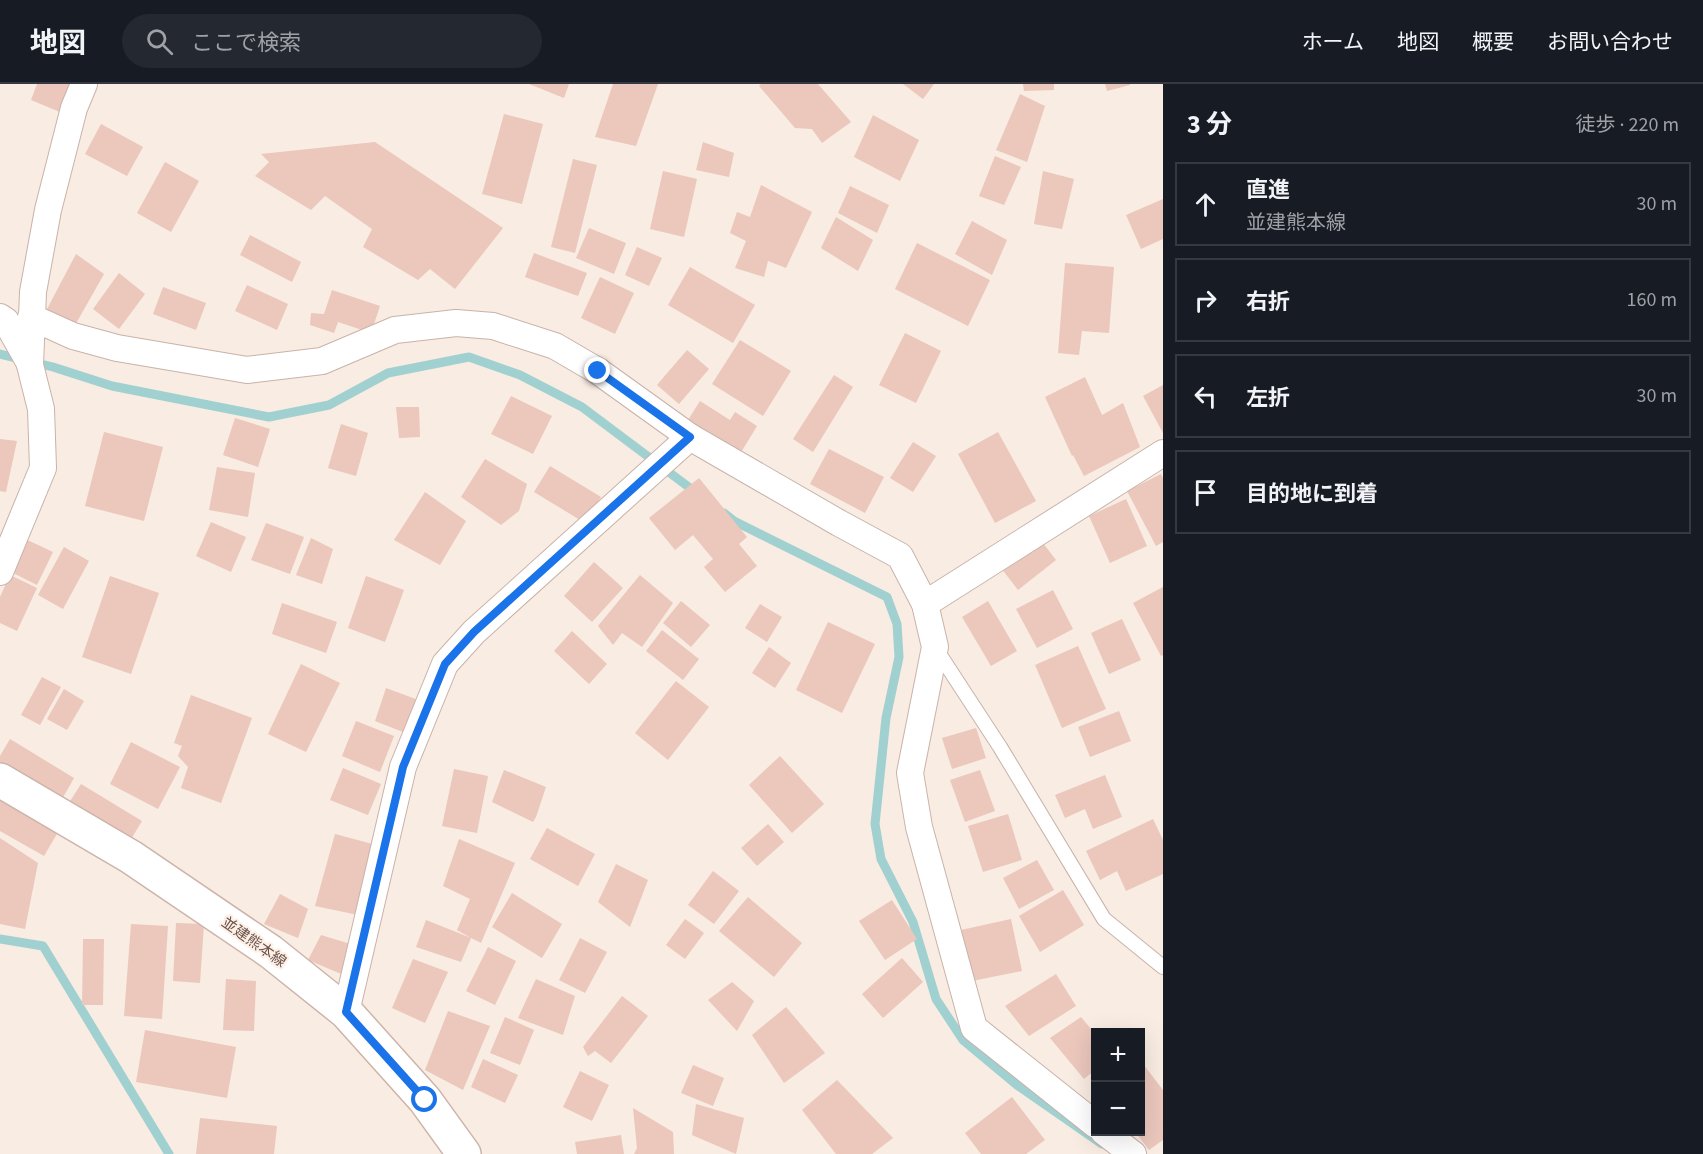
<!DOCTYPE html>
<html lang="ja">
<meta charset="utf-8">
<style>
body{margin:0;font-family:"Source Sans 3","Noto Sans JP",sans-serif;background:#242831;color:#f1f3f6}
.controls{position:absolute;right:18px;bottom:18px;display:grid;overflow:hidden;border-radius:0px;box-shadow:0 6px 24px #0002}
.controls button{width:54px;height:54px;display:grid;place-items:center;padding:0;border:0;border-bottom:2px solid #363941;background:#171b24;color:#f1f3f6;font:30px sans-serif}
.stop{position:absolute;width:18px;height:18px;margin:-14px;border:4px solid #1a73e8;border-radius:50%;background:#fff}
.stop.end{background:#1a73e8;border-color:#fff;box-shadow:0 2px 6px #0008}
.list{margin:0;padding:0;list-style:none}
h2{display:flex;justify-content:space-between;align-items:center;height:78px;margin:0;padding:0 24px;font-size:26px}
h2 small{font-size:20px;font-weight:400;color:#9ea1a6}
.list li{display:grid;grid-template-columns:39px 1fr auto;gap:18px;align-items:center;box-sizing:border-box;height:84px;margin:0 12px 12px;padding:0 12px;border:2px solid #363941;border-radius:0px}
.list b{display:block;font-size:22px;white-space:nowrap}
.list p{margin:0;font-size:20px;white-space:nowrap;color:#9ea1a6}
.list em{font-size:20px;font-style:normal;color:#9ea1a6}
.icon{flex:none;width:33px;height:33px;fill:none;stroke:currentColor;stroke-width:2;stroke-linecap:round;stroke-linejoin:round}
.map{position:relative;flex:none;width:1163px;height:1070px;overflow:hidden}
header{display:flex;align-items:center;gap:36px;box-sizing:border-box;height:84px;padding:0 30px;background:#171b24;border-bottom:2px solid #363941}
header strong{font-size:28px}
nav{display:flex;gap:33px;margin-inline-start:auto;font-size:21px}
.search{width:420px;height:54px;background:#242831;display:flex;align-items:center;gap:15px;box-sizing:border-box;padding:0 21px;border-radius:33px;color:#9ea1a6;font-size:22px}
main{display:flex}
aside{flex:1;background:#171b24}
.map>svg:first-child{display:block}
</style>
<header>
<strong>地図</strong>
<div class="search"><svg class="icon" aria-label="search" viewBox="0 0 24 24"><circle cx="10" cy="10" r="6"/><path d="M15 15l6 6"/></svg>ここで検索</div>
<nav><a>ホーム</a><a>地図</a><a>概要</a><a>お問い合わせ</a></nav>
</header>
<main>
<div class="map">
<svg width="1163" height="1070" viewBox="0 0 1163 1070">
<rect width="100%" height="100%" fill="#f9ece2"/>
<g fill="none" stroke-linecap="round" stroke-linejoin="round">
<g stroke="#a0d0d0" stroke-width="9">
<polyline points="0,270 53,283 112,302 269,333 329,321 388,289 469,273 520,291 582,323 698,410"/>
<polyline points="724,429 734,437 887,513 897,540 899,573 886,634 875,740 881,775 913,838 936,915 963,956 1017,1001 1102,1060"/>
<polyline points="0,855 43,862 169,1070"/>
</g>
</g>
<g fill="#ebc7bc">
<polygon points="37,0 79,0 67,31 31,16"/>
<polygon points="529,0 569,0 564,14"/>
<polygon points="613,0 658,0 636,62 595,53"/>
<polygon points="761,0 818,0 851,38 822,59 812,45 795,44 759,2"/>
<polygon points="903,0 934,0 923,15"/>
<polygon points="1023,0 1054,0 1054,6 1024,7"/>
<polygon points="1105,0 1130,0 1130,1 1107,7"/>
<polygon points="1020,10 1045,22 1027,78 996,66"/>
<polygon points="504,30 543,40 522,120 482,110"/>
<polygon points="873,31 919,56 900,97 854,73"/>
<polygon points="101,40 143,63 127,92 85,70"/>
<polygon points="375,58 503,144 455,205 430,185 418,196 363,163 372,145 325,112 311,126 255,92 269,78 261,70"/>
<polygon points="703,58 734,69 729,93 696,86"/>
<polygon points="995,72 1021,83 1004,121 979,112"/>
<polygon points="573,75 597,81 575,169 551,163"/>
<polygon points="165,78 199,97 171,148 137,129"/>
<polygon points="663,87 697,95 684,153 650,145"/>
<polygon points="1043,87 1074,95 1062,145 1034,140"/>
<polygon points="761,101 812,128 786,184 768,177 764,193 735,184 746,157 730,149 737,128 750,133"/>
<polygon points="850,102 889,121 877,149 838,129"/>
<polygon points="1163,115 1163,155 1141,165 1126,131"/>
<polygon points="836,133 873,156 858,187 821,164"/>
<polygon points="972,137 1007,156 992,191 955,170"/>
<polygon points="589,144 626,159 614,190 576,174"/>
<polygon points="250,151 301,178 292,198 240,171"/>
<polygon points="917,159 990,196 968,242 895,205"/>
<polygon points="637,163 662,174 649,202 625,191"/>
<polygon points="534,169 587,189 578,212 525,193"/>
<polygon points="76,170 104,190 74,243 46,227"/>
<polygon points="1065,179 1114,183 1109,249 1082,247 1079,271 1058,269"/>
<polygon points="690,183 755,221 733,259 668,221"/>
<polygon points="119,189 145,210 119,245 93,225"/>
<polygon points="600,193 634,209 615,250 581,234"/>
<polygon points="247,201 288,220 277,246 235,227"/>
<polygon points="163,203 206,219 196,246 153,230"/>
<polygon points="332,206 380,222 371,249 338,238 334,249 310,241 311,229 324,230"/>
<polygon points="905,249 941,267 916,319 879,301"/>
<polygon points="740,256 791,287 763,332 712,300"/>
<polygon points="687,266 709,285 679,320 657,301"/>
<polygon points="834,291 853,303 813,368 793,355"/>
<polygon points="1085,293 1102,331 1123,319 1140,363 1084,392 1073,371 1072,372 1045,313"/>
<polygon points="1163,301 1163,349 1143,312"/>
<polygon points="511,312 552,332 533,370 491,350"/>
<polygon points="700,317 730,336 735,328 757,342 740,370 688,336"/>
<polygon points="396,323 419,323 420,353 399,354"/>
<polygon points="235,334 270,345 258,383 223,371"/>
<polygon points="341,340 368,349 356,392 328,384"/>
<polygon points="104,348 163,363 144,437 85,422"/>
<polygon points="998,348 1036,417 995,439 958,370"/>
<polygon points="0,355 17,357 6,408 0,407"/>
<polygon points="913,358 936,372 913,408 890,394"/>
<polygon points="829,365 884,393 865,429 810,400"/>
<polygon points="485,375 527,400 519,427 501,441 461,413"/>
<polygon points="550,382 601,413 585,439 534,408"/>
<polygon points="217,383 255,389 248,433 209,426"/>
<polygon points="1161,390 1163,394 1163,458 1156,462 1127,407"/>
<polygon points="699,394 747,453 739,460 757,482 725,508 704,483 713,475 693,451 675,466 649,434"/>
<polygon points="425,408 466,437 440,481 394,456"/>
<polygon points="1126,415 1147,462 1110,479 1089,432"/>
<polygon points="211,438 246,453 231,488 196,472"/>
<polygon points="266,439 304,453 290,490 251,476"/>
<polygon points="21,453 53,468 37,501 5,485"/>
<polygon points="311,454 333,465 322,500 296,491"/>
<polygon points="1039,454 1056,476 1018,506 1001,484"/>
<polygon points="64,463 89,477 63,525 38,511"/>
<polygon points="594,478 623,504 592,538 564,512"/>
<polygon points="10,491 37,504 17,547 0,539 0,513"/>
<polygon points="640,491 673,519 642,563 622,549 613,561 598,542"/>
<polygon points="110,492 159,509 131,590 82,573"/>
<polygon points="366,492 404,506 385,558 348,544"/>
<polygon points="1163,503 1163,571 1161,572 1133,519"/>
<polygon points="1053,506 1073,545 1037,564 1016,525"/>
<polygon points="681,517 710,541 691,563 663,539"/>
<polygon points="988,517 1017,567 991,582 962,533"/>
<polygon points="282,519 337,538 326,569 272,550"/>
<polygon points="760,520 782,533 767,558 745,544"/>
<polygon points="1122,535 1141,576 1109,590 1091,549"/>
<polygon points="828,538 875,560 842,629 796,606"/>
<polygon points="662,546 699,575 683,596 646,567"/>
<polygon points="572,547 607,580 589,600 554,567"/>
<polygon points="1078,562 1106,625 1062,644 1035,581"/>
<polygon points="769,563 791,579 775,604 752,589"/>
<polygon points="301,580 340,599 306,668 268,650"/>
<polygon points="42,593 61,603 40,641 21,631"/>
<polygon points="676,597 709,623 668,676 635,649"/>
<polygon points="386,604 421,617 408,650 375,637"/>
<polygon points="64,605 84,617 67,646 47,635"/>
<polygon points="191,611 252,634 221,719 181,704 188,683 178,672 182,662 174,659"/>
<polygon points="1119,627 1131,657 1090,673 1078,643"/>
<polygon points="356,637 394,652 380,688 342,672"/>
<polygon points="976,644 986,674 952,685 942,654"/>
<polygon points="10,655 74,694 61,717 0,680 0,672"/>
<polygon points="131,658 180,683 158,725 110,700"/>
<polygon points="780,672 824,720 792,749 749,701"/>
<polygon points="343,684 381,700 368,731 330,716"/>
<polygon points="454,685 488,692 477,749 442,742"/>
<polygon points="504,686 546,703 536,733 533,738 492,718"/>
<polygon points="980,686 995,727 965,738 950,696"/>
<polygon points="1105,691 1122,733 1093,745 1085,725 1065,734 1055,711"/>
<polygon points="81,700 142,737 128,760 67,722"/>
<polygon points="0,707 61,743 44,772 0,747"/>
<polygon points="1008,730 1022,776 983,788 968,742"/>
<polygon points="1153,735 1163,756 1163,790 1126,807 1117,787 1100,796 1086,767"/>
<polygon points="768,740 784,758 757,782 741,764"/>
<polygon points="547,744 595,770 578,802 530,775"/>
<polygon points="335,750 380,762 363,832 315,822"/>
<polygon points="0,754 38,779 25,845 0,840"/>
<polygon points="459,755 515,779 481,859 471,854 461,878 416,863 426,836 471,854 457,846 470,815 443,802"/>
<polygon points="1037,776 1054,806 1019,825 1003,794"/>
<polygon points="616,780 648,796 630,843 598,818"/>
<polygon points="713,787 739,807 714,840 688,821"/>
<polygon points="1063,806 1084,841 1040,868 1019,832"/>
<polygon points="512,809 562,840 542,874 492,843"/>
<polygon points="280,810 308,825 298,854 264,840"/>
<polygon points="748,813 802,859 774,893 719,847"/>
<polygon points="892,816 917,855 885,876 859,837"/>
<polygon points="685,835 704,849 685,875 666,861"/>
<polygon points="1011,835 1022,887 972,897 961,846"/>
<polygon points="176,839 204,840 200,899 173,897"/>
<polygon points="131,840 168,842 162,935 124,932"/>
<polygon points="321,851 357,862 346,892 308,876"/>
<polygon points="580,854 607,868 585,909 559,896"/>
<polygon points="83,855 104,855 103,921 82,921"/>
<polygon points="488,863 516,877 495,921 466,907"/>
<polygon points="902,874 923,898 883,934 862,910"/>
<polygon points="413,875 448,888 425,939 392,924"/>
<polygon points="1056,890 1076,922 1029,952 1005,922"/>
<polygon points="226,895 256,897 254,947 223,946"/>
<polygon points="536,895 575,912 563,951 518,934"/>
<polygon points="732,898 754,917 737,947 708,916"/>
<polygon points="622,912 648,932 611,979 595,967 588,972 583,963"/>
<polygon points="786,923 825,969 784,999 752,951"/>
<polygon points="448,927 490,942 463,1006 425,986"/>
<polygon points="505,933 534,946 520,981 490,969"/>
<polygon points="1081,933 1096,951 1096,985 1084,995 1050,954"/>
<polygon points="145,946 236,963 227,1014 136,998"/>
<polygon points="483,975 518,991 505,1019 471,1003"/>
<polygon points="1140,976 1163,1006 1163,1056 1149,1066 1135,1048 1140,1048"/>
<polygon points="693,981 724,994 713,1022 681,1009"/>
<polygon points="580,987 609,1001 592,1037 563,1023"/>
<polygon points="837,996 893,1054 872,1070 836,1070 802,1026"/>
<polygon points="1012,1013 1045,1056 1026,1070 981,1070 965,1049"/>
<polygon points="696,1020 744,1034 736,1070 692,1051"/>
<polygon points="633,1024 673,1048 674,1070 634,1070 637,1064"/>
<polygon points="200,1034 277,1042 274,1070 196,1070"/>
<polygon points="621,1051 624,1070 577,1070 575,1058"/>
</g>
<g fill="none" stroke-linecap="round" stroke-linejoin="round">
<g stroke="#c8b3aa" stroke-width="16">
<polyline id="service" points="936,565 1000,663 1104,835 1163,883"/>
</g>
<g stroke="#c8b3aa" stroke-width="28">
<g id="minor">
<polyline points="0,233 6,237 29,278"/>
<polyline points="31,233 73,252 117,264 247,286 322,277 395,246 456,239 493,242 555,262 598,287 690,353 839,439 900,472 925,520 935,563 910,689 919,743 974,944 1096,1041"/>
<polyline points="0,488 43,384 41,325 30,281 33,208 48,126 74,24 84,0"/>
<polyline points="925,520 1163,369"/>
<polyline points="346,928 403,683 445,580 474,548 690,353"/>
<polyline points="1104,1048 1133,1070"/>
</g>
</g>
<g stroke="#cdb4aa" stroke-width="36">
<polyline id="secondary" points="0,696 131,773 271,868 346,928 425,1016 464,1070"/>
</g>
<use href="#service" stroke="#fff" stroke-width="14"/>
<use href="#minor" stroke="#fff" stroke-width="26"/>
<use href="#secondary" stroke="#fff" stroke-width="33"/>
</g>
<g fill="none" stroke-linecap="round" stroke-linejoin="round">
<polyline stroke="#1a73e8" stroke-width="8" points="425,1016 346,928 403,683 445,580 474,548 690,353 598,287"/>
</g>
<g text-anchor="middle" stroke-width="4.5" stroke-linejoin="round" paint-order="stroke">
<g font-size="15" fill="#6d524b" stroke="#fdf1e7">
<text transform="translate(254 858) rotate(35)" y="5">並建熊本線</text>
</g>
</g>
</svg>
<div class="controls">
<button>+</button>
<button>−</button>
</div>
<div class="stop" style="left:425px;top:1016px"></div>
<div class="stop end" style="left:598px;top:287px"></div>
</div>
<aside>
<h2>3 分<small>徒歩 · 220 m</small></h2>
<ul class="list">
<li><svg class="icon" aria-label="ahead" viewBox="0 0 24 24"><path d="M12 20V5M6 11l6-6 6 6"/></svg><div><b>直進</b><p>並建熊本線</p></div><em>30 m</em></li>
<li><svg class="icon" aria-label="right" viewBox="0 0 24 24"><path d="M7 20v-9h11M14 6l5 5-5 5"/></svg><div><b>右折</b></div><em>160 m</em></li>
<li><svg class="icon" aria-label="left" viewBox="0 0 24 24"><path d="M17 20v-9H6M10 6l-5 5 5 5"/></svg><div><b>左折</b></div><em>30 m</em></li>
<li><svg class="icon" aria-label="arrive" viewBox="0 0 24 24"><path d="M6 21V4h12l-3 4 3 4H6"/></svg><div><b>目的地に到着</b></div></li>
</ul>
</aside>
</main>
